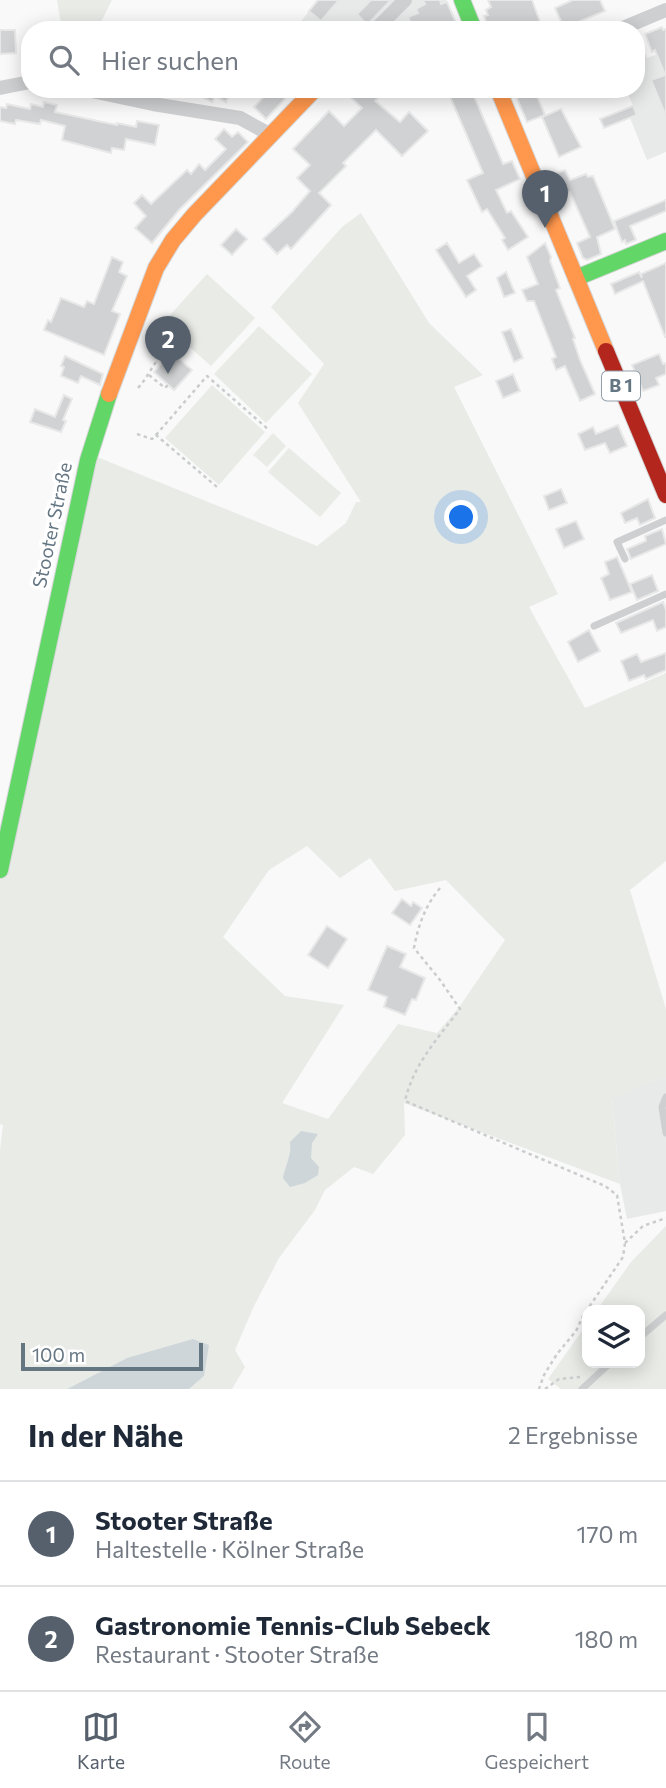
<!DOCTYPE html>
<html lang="de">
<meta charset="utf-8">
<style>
body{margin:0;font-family:Commissioner,sans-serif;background:#f2f2f3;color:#1f2937}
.controls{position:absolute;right:21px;bottom:21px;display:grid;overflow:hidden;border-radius:14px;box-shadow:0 4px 18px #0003}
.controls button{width:63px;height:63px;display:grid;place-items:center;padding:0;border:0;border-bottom:2px solid #e0e1e3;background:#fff;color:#1f2937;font:35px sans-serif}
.scale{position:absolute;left:21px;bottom:18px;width:182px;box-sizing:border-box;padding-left:7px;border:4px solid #657683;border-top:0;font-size:19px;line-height:24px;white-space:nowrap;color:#657683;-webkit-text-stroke:5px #fff;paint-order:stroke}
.you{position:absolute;left:462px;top:518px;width:24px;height:24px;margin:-18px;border:5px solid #fff;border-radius:50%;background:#1a73e8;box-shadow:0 0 0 10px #1a73e833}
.badge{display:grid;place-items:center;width:46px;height:46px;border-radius:50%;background:#56606c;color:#fff;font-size:23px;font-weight:700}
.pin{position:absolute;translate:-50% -58px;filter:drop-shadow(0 2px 4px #0008)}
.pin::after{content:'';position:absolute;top:37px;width:24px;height:21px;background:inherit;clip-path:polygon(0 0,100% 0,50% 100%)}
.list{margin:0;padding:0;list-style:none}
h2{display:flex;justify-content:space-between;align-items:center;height:91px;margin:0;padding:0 28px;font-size:30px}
h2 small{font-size:23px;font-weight:400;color:#747a83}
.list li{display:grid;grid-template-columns:46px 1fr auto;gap:21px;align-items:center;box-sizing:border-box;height:105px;padding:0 28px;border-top:2px solid #e0e1e3}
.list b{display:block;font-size:26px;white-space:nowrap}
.list p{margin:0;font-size:23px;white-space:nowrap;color:#747a83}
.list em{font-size:23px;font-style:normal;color:#747a83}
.icon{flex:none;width:38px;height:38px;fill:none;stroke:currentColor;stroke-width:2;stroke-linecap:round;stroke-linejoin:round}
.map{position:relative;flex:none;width:666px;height:1389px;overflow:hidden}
.search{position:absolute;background:#fff;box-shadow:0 4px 18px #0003;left:21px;right:21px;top:21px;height:77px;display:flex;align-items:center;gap:18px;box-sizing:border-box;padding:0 24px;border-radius:28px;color:#747a83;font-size:26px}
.sheet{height:301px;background:#fff}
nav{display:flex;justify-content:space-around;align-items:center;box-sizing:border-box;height:98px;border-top:2px solid #e0e1e3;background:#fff;font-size:19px;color:#747a83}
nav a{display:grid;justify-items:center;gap:4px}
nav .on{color:#56606c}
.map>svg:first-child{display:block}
</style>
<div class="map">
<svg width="666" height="1389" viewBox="0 0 666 1389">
<rect width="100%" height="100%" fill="#f9f9f9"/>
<g fill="#e8e9e9">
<polygon points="318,0 446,0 459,30 373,30 369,26 365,30 294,30"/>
<polygon points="636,33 647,58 666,51 666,152 647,160 630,118 637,115 626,89 636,89"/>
<polygon points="666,1078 666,1211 627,1219 620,1184 612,1098 658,1079"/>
</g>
<g fill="#e8ebe6" fill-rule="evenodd">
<polygon points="57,0 112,0 98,28 62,30"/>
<path d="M361 213 429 323 483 375 454 387 558 594 529 607 585 708 666 673V861L630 890 666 1009V1078L658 1079 612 1099 620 1184 404 1103 405 1135 373 1174 354 1167 325 1190 315 1210 279 1258 253 1308 235 1350 245 1367 232 1389H189L204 1376 127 1358 67 1389H0V1151L3 1125 0 1124V863L97 457 317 546 346 523 356 502H361L298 403 324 364 271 307 342 227ZM307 846 340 878 370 858 395 891 446 880 505 940 460 1006 437 1033 398 1024 328 1119 282 1103 344 1005 285 996 223 937 269 870Z"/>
<polygon points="207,274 255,318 211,366 163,323"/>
<polygon points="259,326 312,374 266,423 214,374"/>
<polygon points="212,385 265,432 219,485 165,438"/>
<polygon points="273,433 286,446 267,467 253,455"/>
<polygon points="289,448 341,493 320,517 268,472"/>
<polygon points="666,1226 666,1389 561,1389 548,1379 587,1324 587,1363 640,1363 640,1310 597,1310 631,1262"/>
</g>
<g fill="#ced6d9">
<path d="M301 1131 318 1134 312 1143 311 1158 319 1167 318 1175 305 1183 290 1187 283 1178C285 1166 292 1155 290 1142Z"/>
<polygon points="193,1339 209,1345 204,1376 189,1389 67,1389 127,1358"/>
</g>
<g fill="#d0d2d3" stroke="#e8e8e8" stroke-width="2">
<polygon points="318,0 339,0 321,21 309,11"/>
<polygon points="371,0 391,0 367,25 357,14"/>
<polygon points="423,0 440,0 441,4 447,2 459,30 439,30 436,24 424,30 419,30 416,24 412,26 408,17 418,13 416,9 425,4"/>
<polygon points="488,0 532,0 540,22 522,30 489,30 484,16 488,15 486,10 491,7"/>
<polygon points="573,0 600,0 605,11 564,28 555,8"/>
<polygon points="662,27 663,30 666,29 666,116 651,80 665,75 655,50 652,52 645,34"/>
<polygon points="0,30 15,30 16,53 0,54"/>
<polygon points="187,89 232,89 226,102 215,96 212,102"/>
<polygon points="271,89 294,89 266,119 254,107"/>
<polygon points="342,89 386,89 375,101 400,122 409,112 428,131 402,156 376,130 343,163 346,166 319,193 331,205 291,249 287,245 277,254 263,239 292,212 310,191 297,178 310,165 293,149 329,111 344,126 362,108"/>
<polygon points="455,89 471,89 503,164 512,161 520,179 496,190 507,213 511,211 528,237 508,250 502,240 505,238 487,209 482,212 467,180 483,173 448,92"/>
<polygon points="513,89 534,89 545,115 527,122"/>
<polygon points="44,102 57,105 55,112 117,125 117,123 136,127 137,121 159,125 155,145 126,139 124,150 112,148 111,153 62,140 65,126 41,120 40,124 16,120 15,124 0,121 0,107 6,108 7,104 30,109 31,104 43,107"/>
<polygon points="633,106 637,115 604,128 600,119"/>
<polygon points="561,109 581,147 559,157 542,117"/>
<polygon points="224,129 232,137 238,132 248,142 179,210 152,243 135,228 146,216 134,203 142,195 151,204 187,170 191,174 199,164 205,170 226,149 215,139"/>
<polygon points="565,170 570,180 586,174 588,177 593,176 615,229 597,237 601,254 587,260 583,258 577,243 590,237 570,192 558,197 549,176"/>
<polygon points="666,200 666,211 630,226 636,240 626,244 625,240 622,242 614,221"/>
<polygon points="236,229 247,239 232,255 221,245"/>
<polygon points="447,243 459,263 474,254 482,266 467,276 476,290 466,297 436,250"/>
<polygon points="545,243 551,257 550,261 560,288 556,290 575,338 573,339 580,360 595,394 580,401 565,366 556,370 552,359 556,357 534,301 527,301 522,290 538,284 527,257"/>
<polygon points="112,257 123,262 119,272 127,276 112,311 120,314 104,355 44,330 48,320 51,322 61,298 84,307 87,301 94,304"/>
<polygon points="666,263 666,337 665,337 643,281 615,294 611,284 639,272 642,278 641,274"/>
<polygon points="506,272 515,293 504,297 497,278"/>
<polygon points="511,329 523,358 514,362 502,332"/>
<polygon points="171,352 192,370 174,390 154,372"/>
<polygon points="659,354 663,364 666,363 666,374 656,378 659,385 643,391 632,365"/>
<polygon points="65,356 103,374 100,385 81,376 78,383 61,376 64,367 61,366"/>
<polygon points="513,374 520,391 503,398 496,381"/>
<polygon points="64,395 72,399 63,420 66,421 61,432 30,422 35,409 55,417"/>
<polygon points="618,425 627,446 610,453 605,443 585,450 578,434 593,427 596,434"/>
<polygon points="561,489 567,503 549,510 544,496"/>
<polygon points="648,499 655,518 640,525 637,518 625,523 621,513"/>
<polygon points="576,521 584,539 564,548 556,529"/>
<polygon points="662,529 666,544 631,559 627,549 646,541 645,536"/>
<polygon points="617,557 632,592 610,600 601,578 609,574 605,562"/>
<polygon points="652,575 658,591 637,600 630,584"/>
<polygon points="663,602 666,610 666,627 657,631 653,620 621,633 616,623"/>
<polygon points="589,630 600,651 578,662 568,642"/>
<polygon points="666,653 666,670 646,679 644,675 629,681 621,661 637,654 641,662"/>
<polygon points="402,899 411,906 413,902 422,908 410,925 392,913"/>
<polygon points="327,926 347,939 328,968 308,955"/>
<polygon points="387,946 406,954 400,967 425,978 416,1000 412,999 405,1015 384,1007 387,997 368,990"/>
</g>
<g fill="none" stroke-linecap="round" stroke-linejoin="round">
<g stroke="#d5d6d7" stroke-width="18">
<g id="fast">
<polyline points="462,0 474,30"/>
<polyline points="576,278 666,241"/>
<polyline points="0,870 88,460 109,394"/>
</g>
</g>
<g stroke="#d5d6d7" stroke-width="18">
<g id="slow">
<polyline points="498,89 606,351"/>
<polyline points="109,394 156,268 173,240 194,215 315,89"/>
</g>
</g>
<g stroke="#d5d6d7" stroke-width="18">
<polyline id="jam" points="606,351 666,495"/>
</g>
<g stroke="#cbcccd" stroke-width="2.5" stroke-dasharray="3.5 3.5" stroke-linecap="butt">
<polyline points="149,375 165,388 168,385"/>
<path d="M138 388C147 378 151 368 159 358L149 332"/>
<polyline points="137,434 152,439 156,435 217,487"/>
<polyline points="156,435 207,376 269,430"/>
<path d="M440 888C425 906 418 926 414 948L440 980 460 1009C438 1038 413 1065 405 1101L605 1186 617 1195 625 1243 623 1257 583 1316 576 1331 557 1354 544 1375 539 1389"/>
<polyline points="625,1243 643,1226 666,1218"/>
<polyline points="545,1389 559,1379 580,1377"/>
</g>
<g stroke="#cecfd0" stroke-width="7">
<polyline points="625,559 617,542 666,520"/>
<polyline points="594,626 666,594"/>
<polyline points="666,1097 662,1107 666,1133"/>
<polyline points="640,1337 666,1315"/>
<polyline points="582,1389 610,1363"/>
</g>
<g stroke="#cecfd0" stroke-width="14">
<polyline points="375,30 405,0"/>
<polyline points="618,30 666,10"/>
<polyline points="0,88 30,82"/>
<polyline points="82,89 153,104 240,118 271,135"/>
</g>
<use href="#fast" stroke="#63d668" stroke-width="16"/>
<use href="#slow" stroke="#ff974d" stroke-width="16"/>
<use href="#jam" stroke="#b3261e" stroke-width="16"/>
</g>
<g text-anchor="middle" stroke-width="7" stroke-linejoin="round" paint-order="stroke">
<rect fill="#fff" stroke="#939fa8" stroke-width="2" x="602" y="371.5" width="38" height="29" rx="5"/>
<g font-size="18" font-weight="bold" fill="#657683">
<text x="621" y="392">B 1</text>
</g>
<g font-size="19" fill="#657683" stroke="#fff">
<text transform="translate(52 525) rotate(-78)" y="7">Stooter Straße</text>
</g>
</g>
</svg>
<div class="controls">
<button><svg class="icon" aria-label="layers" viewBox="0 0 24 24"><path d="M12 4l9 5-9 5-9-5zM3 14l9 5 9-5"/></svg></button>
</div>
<div class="scale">100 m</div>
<div class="you"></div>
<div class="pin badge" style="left:545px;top:228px">1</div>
<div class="pin badge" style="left:168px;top:374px">2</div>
<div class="search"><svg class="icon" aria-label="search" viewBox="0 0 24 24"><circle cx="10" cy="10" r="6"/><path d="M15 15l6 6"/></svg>Hier suchen</div>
</div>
<section class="sheet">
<h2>In der Nähe<small>2 Ergebnisse</small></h2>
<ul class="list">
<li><span class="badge">1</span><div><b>Stooter Straße</b><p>Haltestelle · Kölner Straße</p></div><em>170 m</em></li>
<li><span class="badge">2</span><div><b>Gastronomie Tennis-Club Sebeck</b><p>Restaurant · Stooter Straße</p></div><em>180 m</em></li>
</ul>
</section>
<nav>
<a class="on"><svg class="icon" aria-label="map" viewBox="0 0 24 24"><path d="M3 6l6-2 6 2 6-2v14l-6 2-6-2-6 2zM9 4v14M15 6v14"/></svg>Karte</a>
<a><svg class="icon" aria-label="directions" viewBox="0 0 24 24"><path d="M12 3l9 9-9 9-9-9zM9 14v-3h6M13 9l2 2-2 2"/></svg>Route</a>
<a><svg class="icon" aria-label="saved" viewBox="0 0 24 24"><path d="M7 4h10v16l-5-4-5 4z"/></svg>Gespeichert</a>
</nav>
